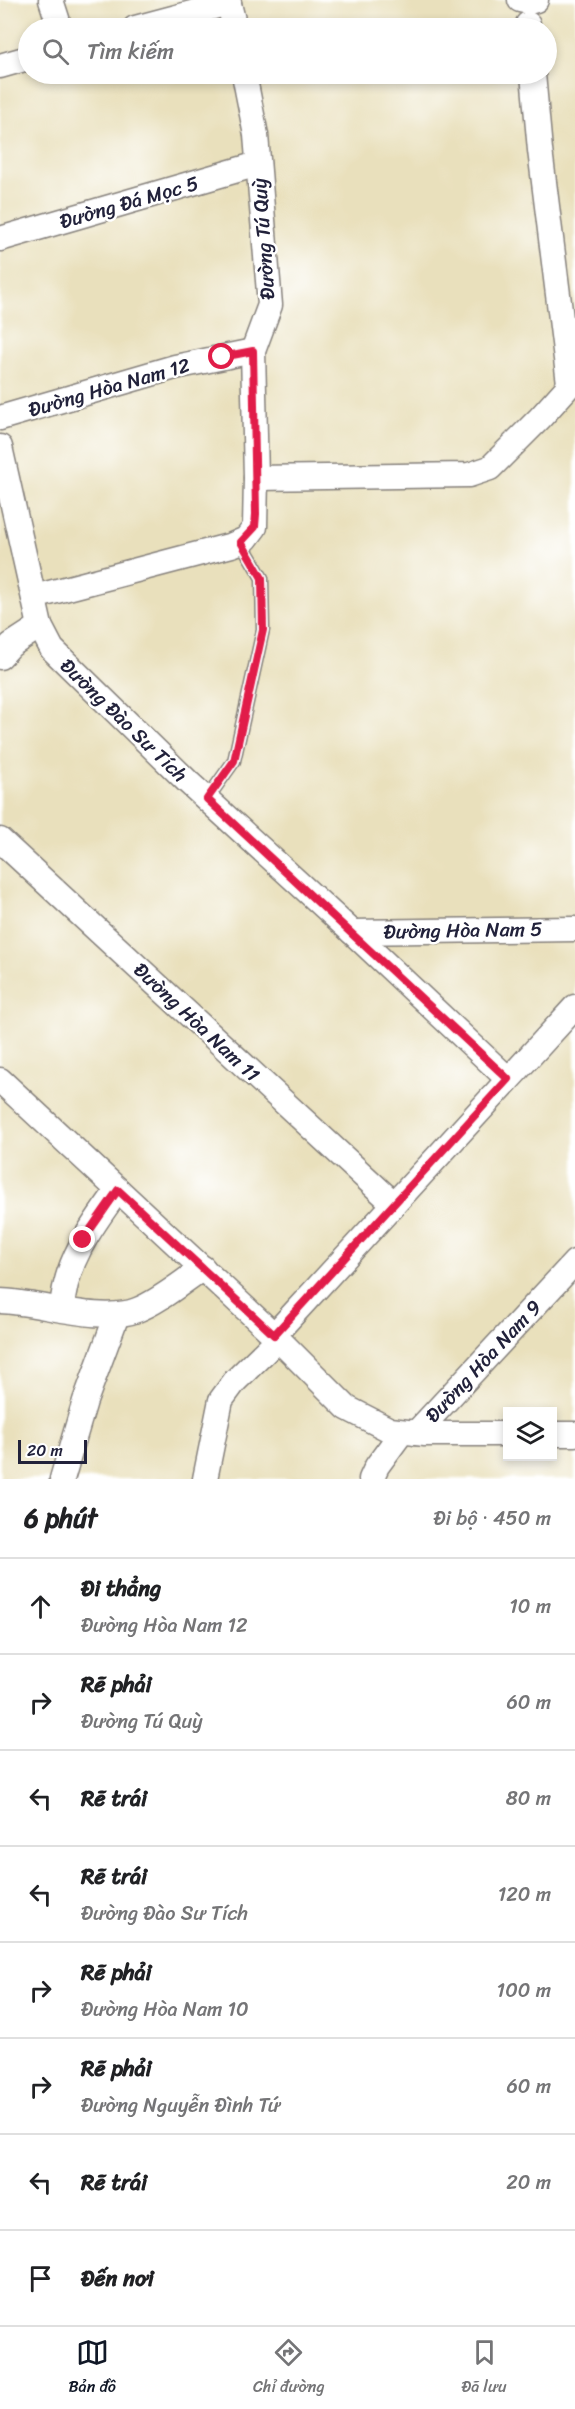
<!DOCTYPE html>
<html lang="vi">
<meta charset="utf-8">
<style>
body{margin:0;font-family:Sriracha,sans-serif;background:#f2f2f2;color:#202124}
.controls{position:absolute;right:18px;bottom:18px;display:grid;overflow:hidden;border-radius:0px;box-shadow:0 3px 9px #0003}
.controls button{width:54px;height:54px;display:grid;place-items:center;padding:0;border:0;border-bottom:2px solid #e0e0e0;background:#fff;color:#202124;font:30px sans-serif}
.scale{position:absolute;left:18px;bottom:15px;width:69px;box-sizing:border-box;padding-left:6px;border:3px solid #22223b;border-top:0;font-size:16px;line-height:21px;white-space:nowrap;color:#22223b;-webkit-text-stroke:4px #fff;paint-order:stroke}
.stop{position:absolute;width:18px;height:18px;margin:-14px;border:4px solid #e11d48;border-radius:50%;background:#fff}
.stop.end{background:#e11d48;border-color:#fff;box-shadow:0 2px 6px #0008}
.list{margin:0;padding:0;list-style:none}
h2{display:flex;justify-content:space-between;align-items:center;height:78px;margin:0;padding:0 24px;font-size:26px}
h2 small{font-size:20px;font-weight:400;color:#757577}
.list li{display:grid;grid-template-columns:39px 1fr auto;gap:18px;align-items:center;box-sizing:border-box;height:96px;padding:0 24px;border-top:2px solid #e0e0e0}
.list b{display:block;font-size:22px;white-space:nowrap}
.list p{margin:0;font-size:20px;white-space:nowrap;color:#757577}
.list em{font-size:20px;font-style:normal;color:#757577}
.icon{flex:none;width:33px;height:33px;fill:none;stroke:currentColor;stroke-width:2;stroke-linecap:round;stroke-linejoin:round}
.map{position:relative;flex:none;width:575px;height:1479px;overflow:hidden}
.search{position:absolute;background:#fff;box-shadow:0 3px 9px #0003;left:18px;right:18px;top:18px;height:66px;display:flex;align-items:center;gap:15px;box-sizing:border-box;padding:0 21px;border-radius:33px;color:#757577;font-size:22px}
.sheet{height:846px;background:#fff}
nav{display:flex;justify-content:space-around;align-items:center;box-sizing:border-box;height:84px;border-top:2px solid #e0e0e0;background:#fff;font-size:16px;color:#757577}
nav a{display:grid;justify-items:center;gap:3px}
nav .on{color:#111827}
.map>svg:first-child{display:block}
</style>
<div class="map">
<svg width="575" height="1479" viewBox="0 0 575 1479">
<rect width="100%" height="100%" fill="#fff"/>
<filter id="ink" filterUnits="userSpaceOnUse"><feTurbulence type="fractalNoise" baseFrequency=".0167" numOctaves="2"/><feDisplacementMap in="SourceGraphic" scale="12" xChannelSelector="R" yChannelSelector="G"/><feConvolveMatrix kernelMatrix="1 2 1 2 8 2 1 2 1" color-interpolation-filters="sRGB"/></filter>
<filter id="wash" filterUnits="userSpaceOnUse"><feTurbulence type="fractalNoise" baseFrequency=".008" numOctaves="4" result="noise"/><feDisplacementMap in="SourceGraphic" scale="24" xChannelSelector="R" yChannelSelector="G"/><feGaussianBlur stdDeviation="1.35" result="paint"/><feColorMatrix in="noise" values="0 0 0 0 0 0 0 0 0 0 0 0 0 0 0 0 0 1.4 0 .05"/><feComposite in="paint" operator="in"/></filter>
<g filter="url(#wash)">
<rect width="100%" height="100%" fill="#e9e0bc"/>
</g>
<g filter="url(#ink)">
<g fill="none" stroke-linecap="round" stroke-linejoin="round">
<g stroke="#86817c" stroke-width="15">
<polyline id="service" points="207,799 234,761 263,630 262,578 241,542"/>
</g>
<g stroke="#86817c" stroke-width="27">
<g id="minor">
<polyline points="51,0 60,28"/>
<polyline points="228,0 235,28"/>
<polyline points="520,0 529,2 536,0"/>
<polyline points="528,24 528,28"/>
<polyline points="135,28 229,3"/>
<polyline points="0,66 28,58"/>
<polyline points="533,74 540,150 569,383"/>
<polyline points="0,239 258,164"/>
<polyline points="0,418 175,367 253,351"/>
<polyline points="0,447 40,626 52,649 188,782 352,932 508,1079"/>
<polyline points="256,478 469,475 490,468 540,418 575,379"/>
<polyline points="34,597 232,545 246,539 255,527 256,478 253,351 270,305 256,135 244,74"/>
<polyline points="0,657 11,645 40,626"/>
<polyline points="0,840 394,1204"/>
<polyline points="352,932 575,929"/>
<polyline points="0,1080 274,1335 347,1408 390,1430 425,1434 508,1434"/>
<path d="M0 1301C39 1302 101 1324 137 1310 160 1301 182 1282 203 1268"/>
<path d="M62 1309C65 1262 91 1227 118 1190"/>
<polyline points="274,1335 575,1007"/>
<polyline points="416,1433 575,1262"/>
<polyline points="552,1434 575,1434"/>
<polyline points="62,1479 85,1401 117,1315"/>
<polyline points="205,1479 221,1400 235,1381 278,1339"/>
<polyline points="371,1479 377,1466 402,1432"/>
</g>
</g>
<use href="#service" stroke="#fff" stroke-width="12"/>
<use href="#minor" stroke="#fff" stroke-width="24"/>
</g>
</g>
<g fill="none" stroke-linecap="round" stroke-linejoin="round" filter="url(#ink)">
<polyline stroke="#e11d48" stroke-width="8" points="83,1240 118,1190 274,1335 508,1079 207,799 234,761 263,630 262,578 241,542 255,527 256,514 253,351 222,357"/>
</g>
<g text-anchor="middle" stroke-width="5" stroke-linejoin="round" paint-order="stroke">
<g font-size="20" fill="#22223b" stroke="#fff">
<text transform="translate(129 202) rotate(-16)" y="7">Đường Đá Mọc 5</text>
<text transform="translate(263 239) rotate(-94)" y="7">Đường Tú Quỳ</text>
<text transform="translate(109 387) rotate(-16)" y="7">Đường Hòa Nam 12</text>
<text transform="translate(124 720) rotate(44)" y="7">Đường Đào Sư Tích</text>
<text transform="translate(463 930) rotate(-1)" y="7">Đường Hòa Nam 5</text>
<text transform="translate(197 1022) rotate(43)" y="7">Đường Hòa Nam 11</text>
<text transform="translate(483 1361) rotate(-47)" y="7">Đường Hòa Nam 9</text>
</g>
</g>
</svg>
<div class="controls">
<button><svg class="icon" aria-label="layers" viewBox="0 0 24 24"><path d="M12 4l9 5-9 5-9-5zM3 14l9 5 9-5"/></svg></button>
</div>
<div class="scale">20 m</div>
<div class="stop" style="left:222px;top:357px"></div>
<div class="stop end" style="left:83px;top:1240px"></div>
<div class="search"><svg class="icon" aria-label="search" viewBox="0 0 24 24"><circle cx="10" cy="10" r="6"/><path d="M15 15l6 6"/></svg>Tìm kiếm</div>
</div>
<section class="sheet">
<h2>6 phút<small>Đi bộ · 450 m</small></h2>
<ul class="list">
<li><svg class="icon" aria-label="ahead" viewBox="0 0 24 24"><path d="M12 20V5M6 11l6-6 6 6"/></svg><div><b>Đi thẳng</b><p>Đường Hòa Nam 12</p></div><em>10 m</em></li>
<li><svg class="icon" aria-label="right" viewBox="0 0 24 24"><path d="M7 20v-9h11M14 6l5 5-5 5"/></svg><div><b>Rẽ phải</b><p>Đường Tú Quỳ</p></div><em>60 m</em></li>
<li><svg class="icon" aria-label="left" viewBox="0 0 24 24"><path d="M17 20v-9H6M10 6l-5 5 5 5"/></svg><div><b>Rẽ trái</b></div><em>80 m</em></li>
<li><svg class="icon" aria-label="left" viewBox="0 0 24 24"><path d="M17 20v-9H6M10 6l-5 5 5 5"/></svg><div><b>Rẽ trái</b><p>Đường Đào Sư Tích</p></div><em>120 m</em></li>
<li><svg class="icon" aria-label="right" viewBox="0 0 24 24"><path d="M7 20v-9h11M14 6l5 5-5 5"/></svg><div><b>Rẽ phải</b><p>Đường Hòa Nam 10</p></div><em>100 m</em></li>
<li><svg class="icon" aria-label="right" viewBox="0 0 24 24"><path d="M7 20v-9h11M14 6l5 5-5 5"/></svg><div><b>Rẽ phải</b><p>Đường Nguyễn Đình Tứ</p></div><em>60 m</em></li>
<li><svg class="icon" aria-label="left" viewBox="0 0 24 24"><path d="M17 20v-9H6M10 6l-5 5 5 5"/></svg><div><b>Rẽ trái</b></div><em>20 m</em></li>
<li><svg class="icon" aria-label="arrive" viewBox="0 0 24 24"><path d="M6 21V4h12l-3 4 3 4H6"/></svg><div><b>Đến nơi</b></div></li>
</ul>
</section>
<nav>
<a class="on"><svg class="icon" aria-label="map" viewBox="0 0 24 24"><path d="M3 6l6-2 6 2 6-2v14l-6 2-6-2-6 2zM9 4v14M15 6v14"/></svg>Bản đồ</a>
<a><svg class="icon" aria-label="directions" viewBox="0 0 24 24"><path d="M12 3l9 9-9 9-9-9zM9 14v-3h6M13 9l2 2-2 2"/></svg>Chỉ đường</a>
<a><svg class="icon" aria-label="saved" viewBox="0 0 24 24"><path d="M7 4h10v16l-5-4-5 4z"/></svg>Đã lưu</a>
</nav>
